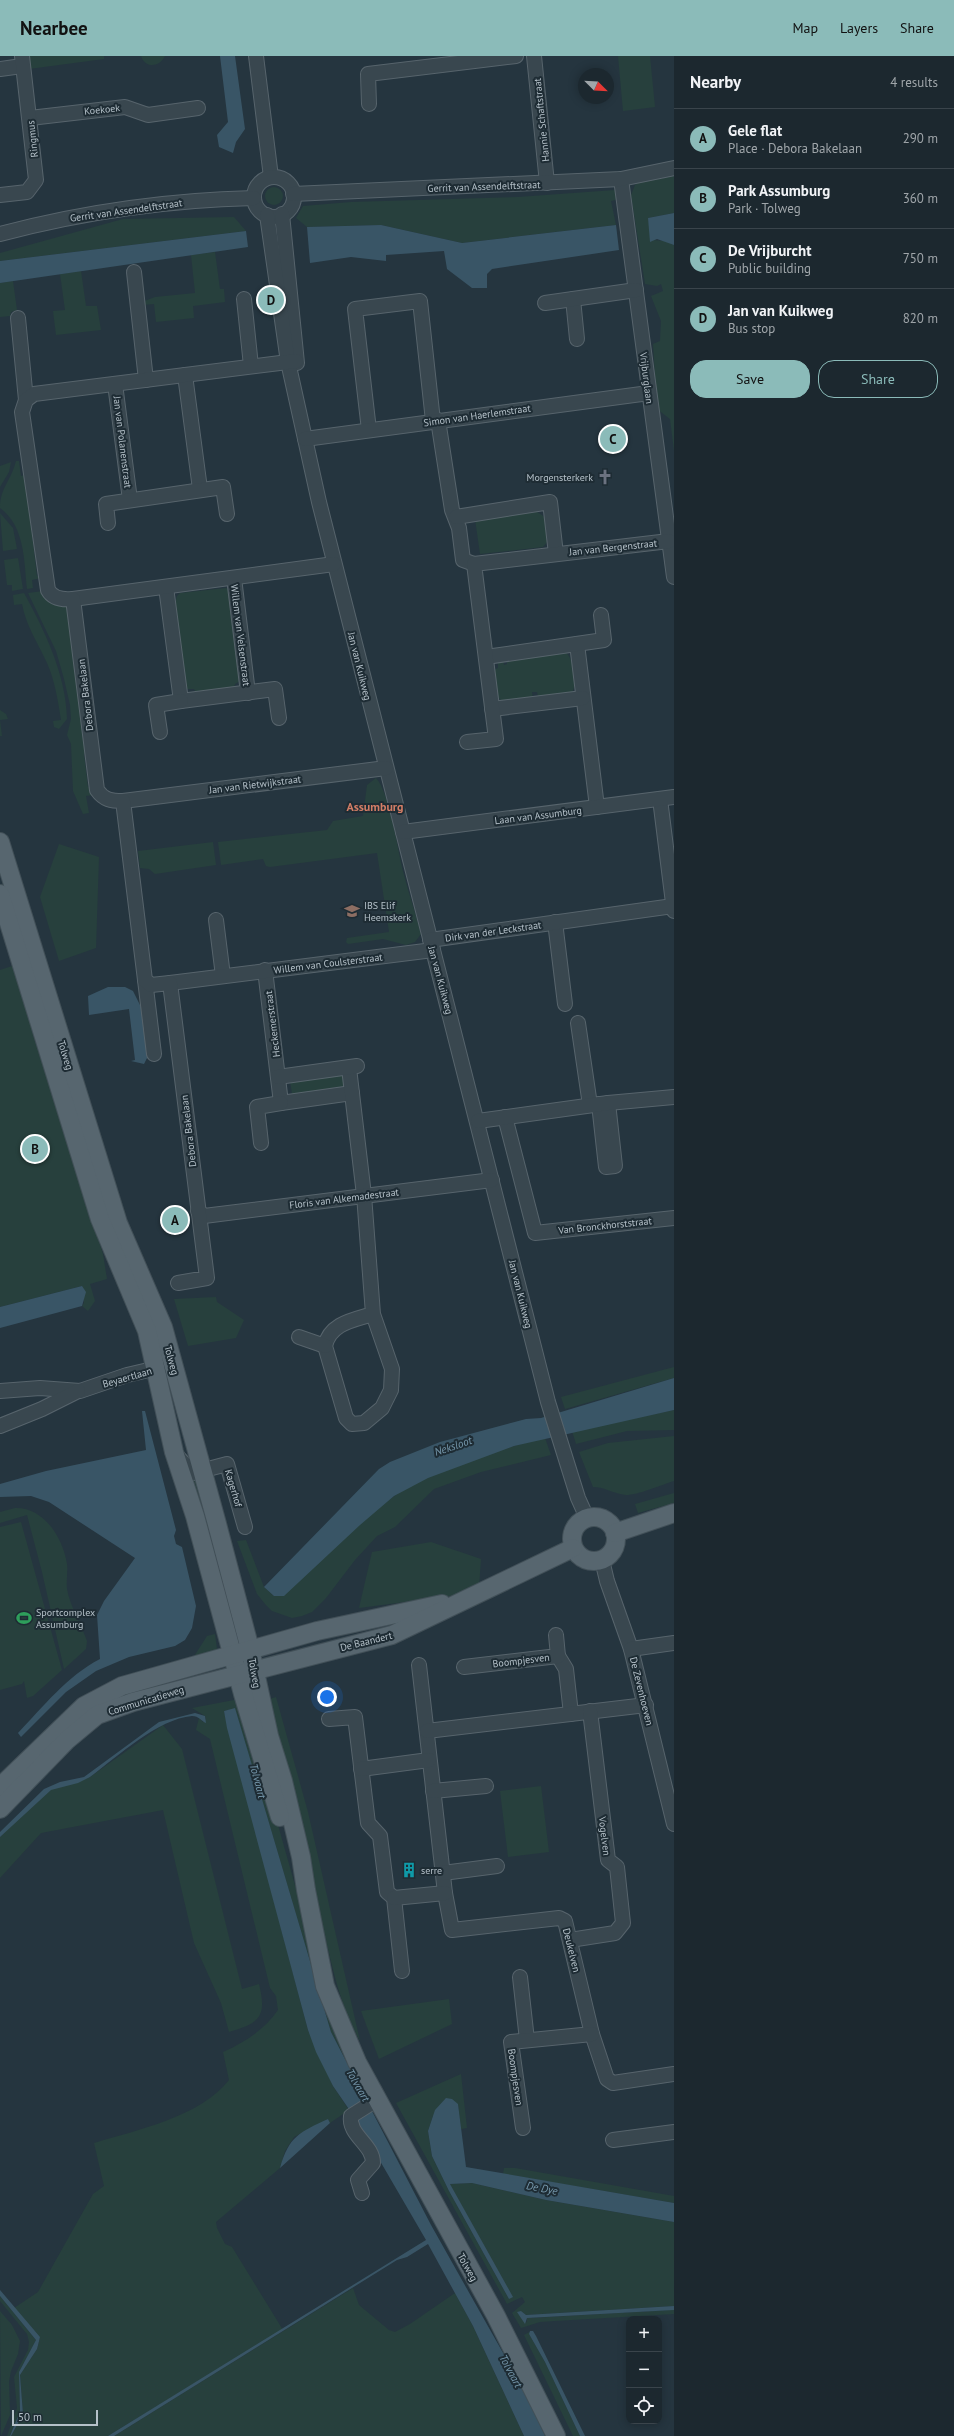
<!DOCTYPE html>
<meta charset="utf-8">
<style>
body{margin:0;font-family:"PT Sans",sans-serif;background:#253037;color:#f1f3f6}
.controls{position:absolute;right:12px;bottom:12px;display:grid;overflow:hidden;border-radius:8px;box-shadow:0 2px 10px #0003}
.controls button{width:36px;height:36px;display:grid;place-items:center;padding:0;border:0;border-bottom:1px solid #3a444b;background:#1c282f;color:#f1f3f6;font:20px sans-serif}
.compass{position:absolute;left:578px;top:12px;width:36px;height:36px;border-radius:50%;background:#1c282f;box-shadow:0 2px 10px #0003;rotate:114deg}
.scale{position:absolute;left:12px;bottom:10px;width:86px;box-sizing:border-box;padding-left:4px;border:2px solid #b5c1c9;border-top:0;font-size:11px;line-height:14px;white-space:nowrap;color:#b5c1c9;-webkit-text-stroke:3px #1e2c34;paint-order:stroke}
.you{position:absolute;left:327px;top:1641px;width:14px;height:14px;margin:-10px;border:3px solid #fff;border-radius:50%;background:#1a73e8;box-shadow:0 0 0 6px #1a73e833}
.badge{display:grid;place-items:center;width:26px;height:26px;border-radius:50%;background:#8bbbb9;color:#111;font-size:13px;font-weight:700}
.pin{position:absolute;translate:-50% -50%;border:2px solid #fff;box-shadow:0 1px 4px #0006}
.list{margin:0;padding:0;list-style:none}
h2{display:flex;justify-content:space-between;align-items:center;height:52px;margin:0;padding:0 16px;font-size:17px}
h2 small{font-size:13px;font-weight:400;color:#a0a6aa}
.list li{display:grid;grid-template-columns:26px 1fr auto;gap:12px;align-items:center;box-sizing:border-box;height:60px;padding:0 16px;border-top:1px solid #3a444b}
.list b{display:block;font-size:15px;white-space:nowrap}
.list p{margin:0;font-size:13px;white-space:nowrap;color:#a0a6aa}
.list em{font-size:13px;font-style:normal;color:#a0a6aa}
.actions{display:flex;gap:8px;padding:12px 16px}
.actions a{flex:1;padding:9px 0;border:1px solid #8bbbb9;border-radius:16px;text-align:center;font-size:14px;color:#8bbbb9}
.actions .main{background:#8bbbb9;color:#111}
.icon{flex:none;width:22px;height:22px;fill:none;stroke:currentColor;stroke-width:2;stroke-linecap:round;stroke-linejoin:round}
.map{position:relative;flex:none;width:674px;height:2380px;overflow:hidden}
header{display:flex;align-items:center;gap:24px;box-sizing:border-box;height:56px;padding:0 20px;background:#8bbbb9;color:#111}
header strong{font-size:19px}
nav{display:flex;gap:22px;margin-inline-start:auto;font-size:14px}
main{display:flex}
aside{flex:1;background:#1c282f}
.map>svg:first-child{display:block}
</style>
<header>
<strong>Nearbee</strong>
<nav><a>Map</a><a>Layers</a><a>Share</a></nav>
</header>
<main>
<div class="map">
<svg width="674" height="2380" viewBox="0 0 674 2380">
<rect width="100%" height="100%" fill="#25353f"/>
<g fill="#27403d">
<polygon points="28,0 104,0 104,3 29,13"/>
<path d="M141 0H165C160 11 145 13 141 0Z"/>
<polygon points="618,0 650,0 655,51 623,55"/>
<polygon points="674,120 674,157 648,162 653,184 665,185 674,189 674,395 670,363 657,353 653,288 660,285 661,265 651,240 663,235 661,228 657,230 645,228 631,139 635,129 638,127"/>
<circle cx="274" cy="140" r="9"/>
<polygon points="615,134 619,143 611,145 616,169 462,187 381,169 307,171 296,162 303,150 351,146 518,141"/>
<polygon points="234,161 246,175 0,205 0,197 123,163"/>
<polygon points="215,196 220,233 224,233 225,246 193,250 194,262 156,266 154,248 142,249 142,246 155,241 195,237 191,199"/>
<polygon points="81,215 86,250 97,250 101,274 56,279 53,255 65,254 60,218"/>
<polygon points="13,225 17,254 11,256 10,260 0,261 0,227"/>
<path d="M16 405H19L21 420 25 419 37 520H40L41 522 32 524 33 532 27 533C24 505 25 470 0 452 0 432 11 425 16 405Z"/>
<polygon points="11,406 9,416 0,431 0,410"/>
<polygon points="537,456 545,461 548,485 543,491 480,498 475,463"/>
<polygon points="0,457 13,472 17,493 3,495"/>
<polygon points="18,502 23,533 12,535 12,529 7,529 4,504"/>
<polygon points="226,532 229,534 242,624 235,628 234,632 196,637 194,633 187,633 175,548 177,540 180,537"/>
<polygon points="43,535 69,553 87,697 84,698 88,731 92,731 93,739 86,740 89,757 83,758 73,735 71,688 67,679 71,663 70,649 64,623 56,595 28,537"/>
<path d="M24 537C45 575 66 619 67 663L59 673 54 671 53 665 61 664C58 645 55 625 47 607 38 587 26 570 22 548L14 549 13 539Z"/>
<path d="M566 597C574 603 578 628 572 636L538 640 537 636H532L533 643 502 645 497 640 493 614 498 612V604H503L504 609 507 608V602Z"/>
<polygon points="0,654 6,658 8,663 0,664 2,680 0,680"/>
<path d="M376 722C390 737 398 797 404 819 409 839 416 858 421 878L415 886 406 889 383 883 348 888 346 886 347 882 389 876 377 797 270 811 266 810 263 803 221 809 218 786 327 774 333 765 363 760 367 729Z"/>
<polygon points="213,786 216,809 155,818 149,813 140,812 138,795"/>
<polygon points="59,788 99,801 96,892 59,905 40,841"/>
<polygon points="12,910 19,914 33,979 103,1198 107,1223 90,1228 95,1245 88,1255 82,1250 84,1247 82,1230 0,1251 0,914"/>
<polygon points="345,1016 346,1030 292,1038 290,1025"/>
<polygon points="216,1241 217,1246 244,1264 236,1282 188,1290 174,1243"/>
<polygon points="674,1311 674,1322 565,1353 561,1341"/>
<polygon points="674,1354 674,1374 627,1375 576,1388 572,1375"/>
<path d="M674 1380V1425C661 1429 638 1439 626 1439 614 1438 605 1431 593 1431L579 1396 608 1387Z"/>
<path d="M545 1382 551 1399 481 1416 434 1433 395 1471 377 1480 355 1504 326 1542 312 1556 302 1560 292 1562 272 1555 265 1548 257 1538 237 1485 246 1484 264 1531 274 1540C314 1507 352 1471 393 1441 434 1411 497 1394 545 1382Z"/>
<polygon points="188,1421 201,1421 237,1563 233,1564 205,1461"/>
<polygon points="674,1437 674,1447 638,1457 635,1448"/>
<path d="M15 1452C44 1451 63 1482 67 1508 68 1516 66 1525 67 1533 70 1550 81 1568 87 1585L86 1593 64 1613 42 1516 27 1459 0 1467V1456Z"/>
<polygon points="21,1466 62,1614 33,1640 27,1642 24,1625 22,1628 0,1634 0,1471"/>
<polygon points="431,1486 481,1503 479,1531 451,1540 359,1552 372,1496"/>
<polygon points="215,1578 217,1593 207,1599 193,1602 207,1580"/>
<path d="M276 1641 308 1756 360 1985C338 1947 331 1902 320 1861 302 1788 285 1716 269 1643Z"/>
<path d="M234 1644 251 1673 296 1833 322 1934 372 2042 368 2047 331 1976 235 1653 224 1655 308 1974 333 2030 349 2054 330 2067 328 2063 294 2081 285 2095 280 2112 216 2166 217 2172 225 2188 232 2191 283 2274 108 2380H11L23 2358 20 2319 37 2293 40 2281 14 2252 38 2236 93 2138 104 2130 94 2087C137 2074 200 2061 229 2024L223 1996C245 1986 264 1974 278 1954L276 1940 270 1932 210 1683 196 1674 199 1662 203 1666 206 1663 205 1660 192 1652Z"/>
<path d="M163 1669 182 1693 242 1933 259 1928C267 1961 260 1967 229 1976L221 1947 194 1887 163 1754 41 1777 0 1822V1781C14 1768 35 1741 52 1733 65 1727 78 1727 90 1721Z"/>
<polygon points="541,1730 549,1796 508,1801 500,1735"/>
<polygon points="449,1943 452,1968 379,2003 361,1955"/>
<polygon points="461,2018 467,2072 461,2073 458,2048 433,2060 428,2075 432,2100 449,2135 509,2243 450,2128 472,2127 546,2144 674,2166 674,2250 526,2259 521,2255 527,2267 527,2262 532,2262 669,2254 674,2254 674,2258 555,2265 540,2266 521,2272 512,2257 525,2246 522,2241 507,2248 396,2047"/>
<polygon points="504,2112 515,2112 674,2140 674,2147 503,2118"/>
<polygon points="353,2232 359,2249 389,2274 395,2276 410,2268 455,2237 473,2270 524,2380 114,2380"/>
<polygon points="0,2240 36,2284 19,2316 20,2355 10,2380 7,2380 17,2352 14,2321 28,2294 29,2286 27,2278 0,2245"/>
<polygon points="0,2255 12,2269 20,2285 18,2298 11,2315 9,2325 10,2359 1,2380"/>
<polygon points="531,2275 529,2278 545,2306 580,2380 573,2380 524,2279"/>
</g>
<g fill="#395566">
<polygon points="220,0 235,0 245,73 236,86 233,97 219,91 217,79 228,66"/>
<polygon points="674,157 674,189 657,183 650,186 648,162"/>
<polygon points="381,169 462,187 616,169 619,194 492,213 487,218 487,232 472,232 447,213 444,195 386,199 386,205 351,201 310,207 307,171"/>
<polygon points="246,175 248,191 0,227 0,205"/>
<polygon points="108,931 125,931 133,935 141,951 149,998 144,1008 131,1005 135,1004 129,953 89,959 88,940"/>
<polygon points="82,1230 86,1236 82,1250 0,1272 0,1251"/>
<polygon points="674,1322 674,1354 514,1390 428,1422 394,1440 360,1469 284,1540 274,1540 264,1531 379,1413 390,1406 440,1386 526,1363 541,1362"/>
<path d="M142 1355H145L176 1474 174 1480 176 1488 182 1491 196 1550 192 1572 185 1584 175 1590 129 1601 96 1615 66 1636 21 1681 18 1677C43 1651 67 1620 100 1603L97 1559 104 1545 135 1502 49 1446 31 1440 0 1441V1428L46 1415 146 1394Z"/>
<polygon points="235,1652 331,1976 431,2169 525,2336 545,2380 524,2380 473,2270 428,2188 407,2201 397,2204 114,2380 108,2380 426,2184 355,2062 333,2030 316,1996 308,1974 227,1672 224,1655"/>
<path d="M195 1657 205 1660 206 1667C201 1665 199 1660 192 1660 158 1663 118 1700 90 1721L78 1727 51 1734 0 1781V1776L44 1733 60 1726 84 1721 159 1666Z"/>
<polygon points="446,2042 452,2043 458,2048 466,2111 674,2147 674,2166 546,2144 472,2127 450,2128 513,2241 509,2243 449,2135 432,2100 428,2075 435,2054"/>
<path d="M328 2063 330 2067 280 2112C289 2080 300 2076 328 2063Z"/>
<polygon points="0,2234 40,2281 37,2293 20,2319 23,2358 11,2380 10,2380 20,2355 19,2316 36,2284 0,2240"/>
<polygon points="674,2250 674,2254 527,2262 525,2268 517,2256 521,2255 526,2259"/>
<polygon points="530,2275 533,2275 536,2280 585,2380 580,2380 545,2306 529,2278"/>
</g>
<g fill="none" stroke-linecap="round" stroke-linejoin="round">
<g stroke="#57646c" stroke-width="16">
<g id="minor">
<polyline points="256,0 271,121"/>
<polyline points="534,0 547,127"/>
<polyline points="0,13 22,10"/>
<polyline points="369,48 368,18 516,0"/>
<polyline points="30,62 125,51 148,59 198,52"/>
<circle cx="274" cy="141" r="20"/>
<polyline points="621,123 674,521"/>
<polyline points="293,138 621,123 674,112"/>
<polyline points="0,139 27,136 36,124 22,0"/>
<polyline points="282,158 297,307"/>
<polyline points="267,159 288,306 319,446 548,1346 578,1442 587,1462"/>
<path d="M0 178C83 156 168 144 254 142"/>
<polyline points="134,216 146,324"/>
<polyline points="244,243 251,310"/>
<polyline points="573,243 577,283"/>
<polyline points="545,247 636,234"/>
<polyline points="18,262 26,344"/>
<polyline points="185,319 200,433"/>
<polyline points="115,328 130,444"/>
<polyline points="438,364 452,454 459,472 463,504 474,508"/>
<polyline points="369,374 355,253 420,245 433,365"/>
<polyline points="305,383 649,337"/>
<polyline points="456,461 550,446 556,498"/>
<polyline points="108,467 106,448 223,431 227,458"/>
<polyline points="234,522 248,637"/>
<polyline points="166,531 181,645 275,633 279,662"/>
<polyline points="73,543 334,508"/>
<polyline points="577,588 597,751"/>
<polyline points="486,601 604,584 601,559"/>
<polyline points="492,653 583,642"/>
<polyline points="160,676 156,649 181,645"/>
<polyline points="467,686 496,683 474,508 669,485"/>
<polyline points="660,743 674,855"/>
<polyline points="123,745 386,712"/>
<polyline points="403,776 674,741"/>
<polyline points="216,864 223,920"/>
<polyline points="555,866 565,948"/>
<polyline points="430,884 673,850"/>
<polyline points="265,914 281,1047 352,1037"/>
<polyline points="145,924 154,998"/>
<polyline points="170,927 433,894"/>
<polyline points="578,967 590,1049"/>
<path d="M349 1012 364 1139 373 1258 392 1313 391 1334 382 1352 364 1367 352 1368 346 1362 325 1290C330 1267 354 1264 373 1258"/>
<polyline points="278,1021 357,1010"/>
<polyline points="599,1048 606,1111 615,1110 608,1047"/>
<polyline points="505,1061 535,1177 674,1162"/>
<polyline points="478,1065 608,1047 674,1041"/>
<polyline points="261,1087 257,1051 281,1047"/>
<polyline points="198,1155 204,1160 492,1124"/>
<path d="M178 1227 207 1222 170 927 151 929 145 924 123 745C111 745 104 744 97 734L73 543C63 544 53 543 48 534L22 356 26 344 34 338 296 305"/>
<polyline points="299,1281 325,1290"/>
<polyline points="0,1335 40,1332 80,1335 127,1319 174,1308"/>
<polyline points="0,1370 42,1353 78,1335"/>
<polyline points="178,1401 193,1417 227,1408 245,1471"/>
<polyline points="602,1504 607,1525 631,1593 674,1768"/>
<polyline points="631,1593 674,1587"/>
<polyline points="558,1600 566,1613 571,1658"/>
<polyline points="419,1609 445,1837 452,1874 559,1862 565,1865 592,1978 607,2023 613,2027 674,2018"/>
<polyline points="464,1611 558,1600 556,1579"/>
<polyline points="329,1663 355,1661 368,1767 380,1780 387,1836 394,1842 402,1915"/>
<polyline points="427,1675 646,1649"/>
<polyline points="361,1713 429,1704"/>
<polyline points="433,1735 486,1730"/>
<polyline points="443,1817 497,1810"/>
<polyline points="394,1842 445,1837"/>
<polyline points="570,1884 615,1877 623,1867 617,1811 608,1804 590,1655"/>
<polyline points="520,1921 527,1984"/>
<polyline points="523,2072 511,1986 592,1978"/>
<polyline points="613,2084 674,2076"/>
<path d="M362 2137 358 2124 373 2107C373 2088 348 2079 351 2060L378 2043"/>
</g>
</g>
<g stroke="#425058" stroke-width="20">
<g id="major">
<polyline points="0,786 118,1167 163,1271 217,1468 250,1593 269,1680 283,1725 301,1801 306,1834 325,1930 357,2006 496,2260 556,2380"/>
<polyline points="0,838 100,1163 147,1275 174,1396 195,1460 243,1638 280,1761"/>
<circle cx="594" cy="1483" r="22"/>
<polyline points="615,1477 674,1457"/>
<polyline points="0,1731 84,1650 122,1630 317,1575 442,1548"/>
<polyline points="0,1753 67,1684 97,1659 133,1646 392,1579 573,1492"/>
</g>
</g>
<use href="#minor" stroke="#39474f" stroke-width="14"/>
<use href="#major" stroke="#57666f" stroke-width="18"/>
</g>
<defs>
<g id="church-bare" transform="scale(1.2)"><path d="M-1.2-6h2.4v3.5h3.3v2.4h-3.3V6h-2.4V-.1h-3.3v-2.4h3.3Z" fill="#6b7280" stroke="#1e2c34" stroke-width="2.5" paint-order="stroke"/></g>
<g id="school-bare" transform="scale(1.2)"><path d="M0-5L7-2L0 1L-7-2ZM-4 1L0 2.5L4 1V4Q0 6-4 4Z" fill="#8d6e63" stroke="#1e2c34" stroke-width="2.5" paint-order="stroke"/></g>
<g id="stadium-bare" transform="scale(1.2)"><path d="M0-5a6.5 5 0 1 0 0 10a6.5 5 0 1 0 0-10ZM-3.5-1.8h7v3.6h-7Z" fill="#2e9e5b" stroke="#1e2c34" stroke-width="2.5" paint-order="stroke"/></g>
<g id="building-bare" transform="scale(1.2)"><path d="M-4-6H4V6H1V3H-1V6H-4ZM-2.5-4.3h1.7v1.8h-1.7ZM.8-4.3h1.7v1.8H.8ZM-2.5-1h1.7V.8h-1.7ZM.8-1h1.7V.8H.8Z" fill="#0f9aa8" stroke="#1e2c34" stroke-width="2.5" paint-order="stroke"/></g>
</defs>
<g fill-rule="evenodd">
<use href="#church-bare" x="605" y="421"/>
<use href="#school-bare" x="352" y="855"/>
<use href="#stadium-bare" x="24" y="1562"/>
<use href="#building-bare" x="409" y="1814"/>
</g>
<g text-anchor="middle" stroke-width="4" stroke-linejoin="round" paint-order="stroke">
<g font-size="10" fill="#b5c1c9" stroke="#1e2c34">
<text transform="translate(102 53) rotate(-6)" y="4">Koekoek</text>
<text transform="translate(541 64) rotate(-96)" y="4">Hannie Schaftstraat</text>
<text transform="translate(32 83) rotate(-96)" y="4">Ringmus</text>
<text transform="translate(484 130) rotate(-2)" y="4">Gerrit van Assendelftstraat</text>
<text transform="translate(126 154) rotate(-8)" y="4">Gerrit van Assendelftstraat</text>
<text transform="translate(647 322) rotate(83)" y="4">Vrijburglaan</text>
<text transform="translate(477 359) rotate(-8)" y="4">Simon van Haerlemstraat</text>
<text transform="translate(123 386) rotate(83)" y="4">Jan van Polanenstraat</text>
<text transform="translate(613 491) rotate(-6)" y="4">Jan van Bergenstraat</text>
<text transform="translate(241 579) rotate(83)" y="4">Willem van Velsenstraat</text>
<text transform="translate(360 610) rotate(76)" y="4">Jan van Kuikweg</text>
<text transform="translate(85 639) rotate(-97)" y="4">Debora Bakelaan</text>
<text transform="translate(255 728) rotate(-7)" y="4">Jan van Rietwijkstraat</text>
<text transform="translate(538 759) rotate(-7)" y="4">Laan van Assumburg</text>
<text transform="translate(493 875) rotate(-8)" y="4">Dirk van der Leckstraat</text>
<text transform="translate(328 907) rotate(-7)" y="4">Willem van Coulsterstraat</text>
<text transform="translate(441 924) rotate(75)" y="4">Jan van Kuikweg</text>
<text transform="translate(272 968) rotate(-97)" y="4">Heckemerstraat</text>
<text transform="translate(66 999) rotate(73)" y="4">Tolweg</text>
<text transform="translate(188 1075) rotate(-97)" y="4">Debora Bakelaan</text>
<text transform="translate(344 1142) rotate(-7)" y="4">Floris van Alkemadestraat</text>
<text transform="translate(605 1169) rotate(-6)" y="4">Van Bronckhorststraat</text>
<text transform="translate(521 1238) rotate(76)" y="4">Jan van Kuikweg</text>
<text transform="translate(172 1304) rotate(75)" y="4">Tolweg</text>
<text transform="translate(127 1321) rotate(-16)" y="4">Beyaertlaan</text>
<text transform="translate(234 1432) rotate(74)" y="4">Kagerhof</text>
<text transform="translate(366 1585) rotate(-14)" y="4">De Baandert</text>
<text transform="translate(521 1604) rotate(-7)" y="4">Boompjesven</text>
<text transform="translate(255 1617) rotate(80)" y="4">Tolweg</text>
<text transform="translate(642 1635) rotate(76)" y="4">De Zevenhoeven</text>
<text transform="translate(146 1644) rotate(-17)" y="4">Communicatieweg</text>
<text transform="translate(605 1780) rotate(83)" y="4">Vogelven</text>
<text transform="translate(572 1894) rotate(76)" y="4">Deukelven</text>
<text transform="translate(516 2021) rotate(82)" y="4">Boompjesven</text>
<text transform="translate(468 2211) rotate(61)" y="4">Tolweg</text>
</g>
<g font-size="10" fill="#b5c1c9" stroke="#1e2c34" text-anchor="start">
<text x="593" y="425" text-anchor="end">Morgensterkerk</text>
<text x="364" y="853">IBS Elif<tspan x="364" dy="12">Heemskerk</tspan></text>
<text x="36" y="1560">Sportcomplex<tspan x="36" dy="12">Assumburg</tspan></text>
<text x="421" y="1818">serre</text>
</g>
<g font-size="11" font-style="italic" fill="#7698ac" stroke="#1e2c34">
<text transform="translate(453 1390) rotate(-19)" y="4">Neksloot</text>
<text transform="translate(258 1725) rotate(75)" y="4">Tolvaart</text>
<text transform="translate(358 2029) rotate(60)" y="4">Tolvaart</text>
<text transform="translate(542 2132) rotate(11)" y="4">De Dye</text>
<text transform="translate(511 2315) rotate(62)" y="4">Tolvaart</text>
</g>
<g font-size="12" font-weight="bold" fill="#d47e66" stroke="#1e2c34">
<text x="375" y="755">Assumburg</text>
</g>
</g>
</svg>
<div class="controls">
<button>+</button>
<button>−</button>
<button><svg class="icon" aria-label="locate" viewBox="0 0 24 24"><circle cx="12" cy="12" r="6"/><path d="M12 2v4M12 18v4M2 12h4M18 12h4"/></svg></button>
</div>
<svg class="compass" viewBox="-18 -18 36 36"><path d="M0-13l5 13h-10z" fill="#e53935"/><path d="M0 13l5-13h-10z" fill="#a0a6aa"/></svg>
<div class="scale">50 m</div>
<div class="you"></div>
<div class="pin badge" style="left:175px;top:1164px">A</div>
<div class="pin badge" style="left:35px;top:1093px">B</div>
<div class="pin badge" style="left:613px;top:383px">C</div>
<div class="pin badge" style="left:271px;top:244px">D</div>
</div>
<aside>
<h2>Nearby<small>4 results</small></h2>
<ul class="list">
<li><span class="badge">A</span><div><b>Gele flat</b><p>Place · Debora Bakelaan</p></div><em>290 m</em></li>
<li><span class="badge">B</span><div><b>Park Assumburg</b><p>Park · Tolweg</p></div><em>360 m</em></li>
<li><span class="badge">C</span><div><b>De Vrijburcht</b><p>Public building</p></div><em>750 m</em></li>
<li><span class="badge">D</span><div><b>Jan van Kuikweg</b><p>Bus stop</p></div><em>820 m</em></li>
</ul>
<div class="actions"><a class="main">Save</a><a>Share</a></div>
</aside>
</main>
